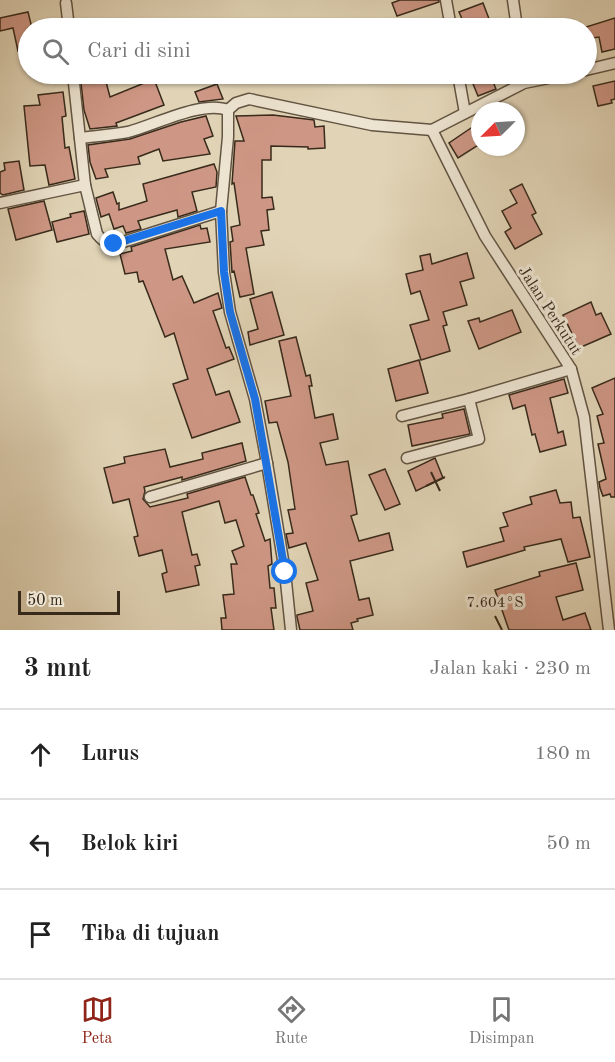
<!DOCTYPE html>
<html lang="id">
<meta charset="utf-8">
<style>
body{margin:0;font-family:"Old Standard TT",serif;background:#f2f2f2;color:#222}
.compass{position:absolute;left:471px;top:102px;width:54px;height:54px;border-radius:50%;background:#fff;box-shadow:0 2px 4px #0004;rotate:246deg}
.scale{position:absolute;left:18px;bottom:15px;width:102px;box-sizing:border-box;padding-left:6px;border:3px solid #382a1b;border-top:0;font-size:16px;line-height:21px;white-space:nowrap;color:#382a1b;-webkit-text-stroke:4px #ece3d0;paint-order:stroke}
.stop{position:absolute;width:18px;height:18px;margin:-14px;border:4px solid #1a73e8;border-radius:50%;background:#fff}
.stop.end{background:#1a73e8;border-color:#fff;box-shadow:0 2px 6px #0008}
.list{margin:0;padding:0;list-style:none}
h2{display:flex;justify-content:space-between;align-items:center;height:78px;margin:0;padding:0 24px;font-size:26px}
h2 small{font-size:20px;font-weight:400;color:#767676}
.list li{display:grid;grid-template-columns:39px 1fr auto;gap:18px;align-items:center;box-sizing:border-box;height:90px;padding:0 24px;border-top:2px solid #e0e0e0}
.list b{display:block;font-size:22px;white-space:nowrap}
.list em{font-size:20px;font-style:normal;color:#767676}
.icon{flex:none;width:33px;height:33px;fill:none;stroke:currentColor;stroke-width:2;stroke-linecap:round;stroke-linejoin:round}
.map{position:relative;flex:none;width:615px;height:630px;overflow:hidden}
.search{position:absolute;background:#fff;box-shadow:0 2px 4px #0004;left:18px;right:18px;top:18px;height:66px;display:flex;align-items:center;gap:15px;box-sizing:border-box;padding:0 21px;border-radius:33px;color:#767676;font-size:22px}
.sheet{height:348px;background:#fff}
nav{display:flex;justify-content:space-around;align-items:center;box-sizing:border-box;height:84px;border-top:2px solid #e0e0e0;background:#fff;font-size:16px;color:#767676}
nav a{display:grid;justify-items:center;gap:3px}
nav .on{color:#8f2418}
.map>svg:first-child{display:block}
</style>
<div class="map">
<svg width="615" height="630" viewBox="0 0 615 630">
<rect width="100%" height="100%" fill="#e1d4b6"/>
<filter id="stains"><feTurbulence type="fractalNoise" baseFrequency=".00333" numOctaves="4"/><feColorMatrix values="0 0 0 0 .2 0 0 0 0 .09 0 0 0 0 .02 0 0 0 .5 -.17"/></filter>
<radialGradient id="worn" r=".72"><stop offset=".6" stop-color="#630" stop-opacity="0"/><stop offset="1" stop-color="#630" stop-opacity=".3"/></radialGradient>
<g fill="#ce9785" stroke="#382a1b" stroke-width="1.5">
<polygon points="400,0 439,0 439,2 397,16 392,3"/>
<polygon points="483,3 491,24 481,28 466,28 459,12"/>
<polygon points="28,12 32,28 28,28 28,49 18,51 13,28 0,31 0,18"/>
<polygon points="615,18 615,49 602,52 599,37 586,39 586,27"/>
<polygon points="80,74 104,74 110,97 154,79 164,105 116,123 117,126 90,129 84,110"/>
<polygon points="469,74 490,74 496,89 478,96"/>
<polygon points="615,81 615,99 611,100 612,103 598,106 593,86"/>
<polygon points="217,84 223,99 199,102 195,92"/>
<polygon points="63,92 66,116 62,117 65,148 69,147 75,179 49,185 45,165 30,166 24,106 40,105 38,95"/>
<polygon points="273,115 306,119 314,120 315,127 324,126 325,148 308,149 308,147 271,146 271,160 262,160 262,198 272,197 274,209 267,210 269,230 261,231 264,245 246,248 254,294 240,297 234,271 232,272 230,242 233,241 231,227 240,225 234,183 232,184 235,141 244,141 236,116"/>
<polygon points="206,116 213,136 204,139 210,154 163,161 159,149 138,157 140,164 105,169 108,177 96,179 90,162 88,145 130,139 181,122"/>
<polygon points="471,128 480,144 458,158 449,143"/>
<polygon points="19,161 24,190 3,195 0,193 0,172 5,170 4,163"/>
<polygon points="214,164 217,172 216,187 192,192 197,211 178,217 177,210 138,221 141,229 126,233 123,226 114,229 109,214 101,217 96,198 113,192 117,204 119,203 119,210 147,201 143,184"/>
<polygon points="522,184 536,213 532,215 542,234 515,249 505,232 511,228 502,211 517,203 510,190"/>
<polygon points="44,201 52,230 16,240 8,209"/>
<polygon points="84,211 89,234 57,242 52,222 71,217 70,214"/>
<polygon points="200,225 201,229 207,228 210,242 165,249 173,280 182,276 194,303 218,293 222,308 213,311 226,348 229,347 234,359 207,369 216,395 229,391 240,422 192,438 173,384 188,379 174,333 165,337 143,281 139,282 137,272 125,274 120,254 132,251 131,247"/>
<polygon points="467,253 474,278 460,282 467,305 443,312 447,325 443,326 450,351 421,360 410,325 429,320 420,291 411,294 406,274 423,270 420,256 430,254 432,264"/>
<polygon points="272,292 284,335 250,345 248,332 258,329 250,299"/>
<polygon points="591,302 596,315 601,313 611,334 579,348 563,315"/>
<polygon points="512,310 521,332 479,349 468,321 479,318 480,322"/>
<polygon points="296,337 306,376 310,375 312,386 309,386 315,418 333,414 338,439 320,443 326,465 348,461 357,514 351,516 359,541 389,533 393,550 350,561 359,600 369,598 373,615 357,619 358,621 351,623 353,630 300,630 297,617 297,615 313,611 306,583 318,580 306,543 289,548 286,534 293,533 288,510 295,509 288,462 277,422 269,423 265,401 291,396 279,341"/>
<polygon points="419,360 428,393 396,401 388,369"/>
<polygon points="615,378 615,497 611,497 610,494 603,496 600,488 599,482 606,479 598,444 604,443 597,416 603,414 592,388"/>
<polygon points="564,379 568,393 550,398 558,433 563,431 566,445 540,452 535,434 532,435 525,405 513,409 509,395"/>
<polygon points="464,409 470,434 412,446 408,425 443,418 442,414"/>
<polygon points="242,443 246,461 182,480 182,477 144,487 145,491 143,499 150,507 188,498 187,494 245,477 251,495 253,495 259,513 256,514 265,541 270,539 272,564 268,566 270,588 274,588 276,608 271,608 274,630 222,630 221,618 226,618 223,595 234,594 231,564 237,564 232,551 244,546 236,520 225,523 219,501 182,512 192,555 197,554 200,565 195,566 199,585 166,592 162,574 167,572 162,550 139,556 134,537 138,536 129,499 113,503 104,468 125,463 124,457 165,449 170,467 203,459 202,453"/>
<polygon points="435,458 443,478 416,491 408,471"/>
<polygon points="385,469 400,504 385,510 369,475"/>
<polygon points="556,490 560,503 571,502 573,518 580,517 590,557 568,562 561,539 524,547 525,550 467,567 463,552 504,541 500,528 508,526 503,513 532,504 530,497"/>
<polygon points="576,563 583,590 556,597 563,620 585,613 591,630 509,630 495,590 540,576 539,572"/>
</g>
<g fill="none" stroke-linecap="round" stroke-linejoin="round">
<g stroke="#625442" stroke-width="13">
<g id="street">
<polyline points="446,0 451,28"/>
<polyline points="513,0 517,28"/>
<polyline points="66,3 69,28"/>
<polyline points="586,70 615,63"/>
<path d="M73 74 85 185 97 234C105 244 111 245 123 242L221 211"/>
<polyline points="458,74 465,113"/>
<polyline points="432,130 485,236 571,369 584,417 609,630"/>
<path d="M80 138C96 136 112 135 128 132 155 125 202 100 228 110"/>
<polyline points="0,203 85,185"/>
<polyline points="469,399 571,369"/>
<polyline points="402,416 469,399 479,439 407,458"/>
<polyline points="150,497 267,463"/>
<polyline points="291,630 285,572 267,463 255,399 230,312 224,272 221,211 228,137 228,110 236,103 249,99 372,125 432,130 524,83 568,74"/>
</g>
</g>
<use href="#street" stroke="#ece3d0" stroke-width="10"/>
</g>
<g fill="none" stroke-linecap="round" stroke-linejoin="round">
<polyline stroke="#1a73e8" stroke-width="8" points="114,244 221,211 224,272 230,312 255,399 285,572"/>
</g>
<path fill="none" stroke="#382a1b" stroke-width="2" d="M431 472 440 491M426 486 445 477M495 616 502 630"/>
<g text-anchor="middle" stroke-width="6" stroke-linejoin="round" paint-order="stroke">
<g font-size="16" fill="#382a1b" stroke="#ece3d0">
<text transform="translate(551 310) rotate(57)" y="6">Jalan Perkutut</text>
</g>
</g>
<g font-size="15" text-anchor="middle" fill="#382a1b" stroke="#ece3d0" stroke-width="6" stroke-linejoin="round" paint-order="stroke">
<text x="495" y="607">7.604°S</text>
</g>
<rect width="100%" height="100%" filter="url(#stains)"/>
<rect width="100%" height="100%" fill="url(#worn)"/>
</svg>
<svg class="compass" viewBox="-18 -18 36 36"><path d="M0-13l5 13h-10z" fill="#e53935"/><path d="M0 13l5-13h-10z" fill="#767676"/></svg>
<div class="scale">50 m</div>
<div class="stop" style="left:285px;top:572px"></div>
<div class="stop end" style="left:114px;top:244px"></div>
<div class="search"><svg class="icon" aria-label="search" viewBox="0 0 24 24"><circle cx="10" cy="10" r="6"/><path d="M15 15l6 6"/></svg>Cari di sini</div>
</div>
<section class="sheet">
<h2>3 mnt<small>Jalan kaki · 230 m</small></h2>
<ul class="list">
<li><svg class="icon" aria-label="ahead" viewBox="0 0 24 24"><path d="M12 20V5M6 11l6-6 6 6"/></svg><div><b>Lurus</b></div><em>180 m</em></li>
<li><svg class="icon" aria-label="left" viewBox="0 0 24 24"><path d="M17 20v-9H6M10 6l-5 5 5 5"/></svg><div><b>Belok kiri</b></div><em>50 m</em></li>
<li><svg class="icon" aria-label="arrive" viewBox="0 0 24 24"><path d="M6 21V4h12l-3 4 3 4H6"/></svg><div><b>Tiba di tujuan</b></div></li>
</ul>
</section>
<nav>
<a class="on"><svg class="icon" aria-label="map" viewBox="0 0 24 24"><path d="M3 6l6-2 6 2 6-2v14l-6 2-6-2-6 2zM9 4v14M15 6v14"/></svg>Peta</a>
<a><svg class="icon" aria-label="directions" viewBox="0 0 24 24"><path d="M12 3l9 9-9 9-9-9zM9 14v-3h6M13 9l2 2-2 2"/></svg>Rute</a>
<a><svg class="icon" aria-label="saved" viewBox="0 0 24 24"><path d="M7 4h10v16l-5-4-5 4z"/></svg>Disimpan</a>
</nav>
